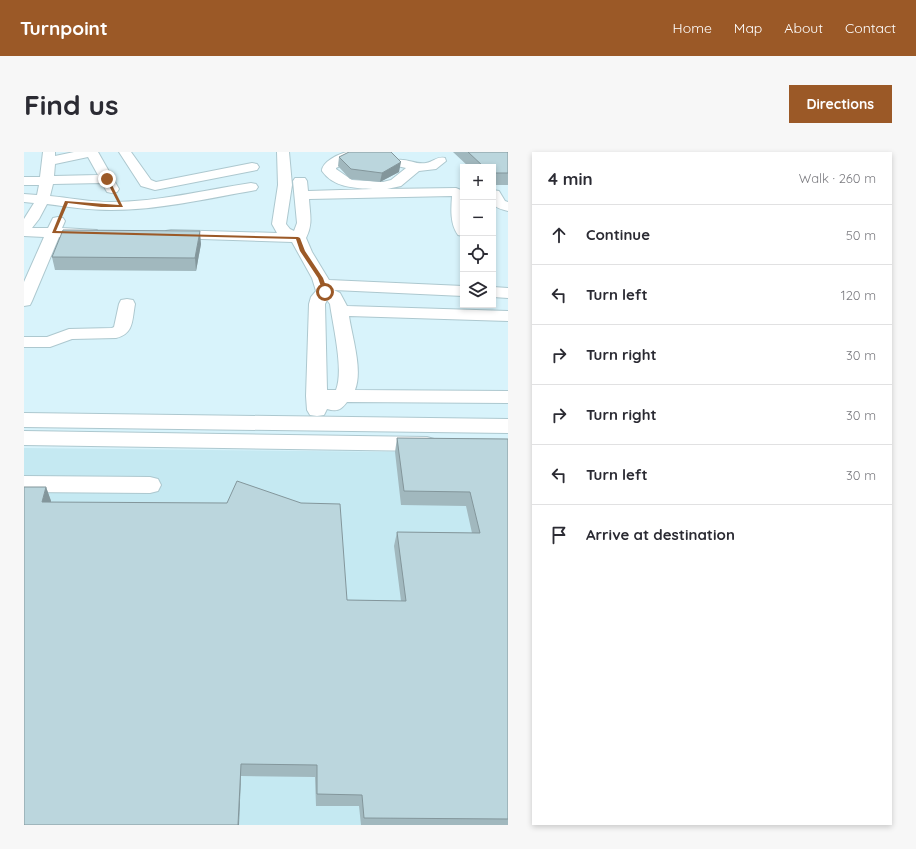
<!DOCTYPE html>
<meta charset="utf-8">
<style>
body{margin:0;font-family:Quicksand,sans-serif;background:#f7f7f7;color:#2b2b33}
.controls{position:absolute;right:12px;top:12px;display:grid;overflow:hidden;border-radius:0px;box-shadow:0 2px 6px #0003}
.controls button{width:36px;height:36px;display:grid;place-items:center;padding:0;border:0;border-bottom:1px solid #e1e1e2;background:#fff;color:#2b2b33;font:20px sans-serif}
.stop{position:absolute;width:12px;height:12px;margin:-9px;border:3px solid #9b5927;border-radius:50%;background:#fff}
.stop.end{background:#9b5927;border-color:#fff;box-shadow:0 1px 4px #0008}
.list{margin:0;padding:0;list-style:none}
h2{display:flex;justify-content:space-between;align-items:center;height:52px;margin:0;padding:0 16px;font-size:17px}
h2 small{font-size:13px;font-weight:400;color:#7c7c81}
.list li{display:grid;grid-template-columns:26px 1fr auto;gap:12px;align-items:center;box-sizing:border-box;height:60px;padding:0 16px;border-top:1px solid #e1e1e2}
.list b{display:block;font-size:15px;white-space:nowrap}
.list em{font-size:13px;font-style:normal;color:#7c7c81}
.icon{flex:none;width:22px;height:22px;fill:none;stroke:currentColor;stroke-width:2;stroke-linecap:round;stroke-linejoin:round}
.map{position:relative;flex:none;width:484px;height:673px;overflow:hidden;border-radius:0px}
header{display:flex;align-items:center;gap:24px;box-sizing:border-box;height:56px;padding:0 20px;background:#9b5927;color:#fff}
header strong{font-size:19px}
nav{display:flex;gap:22px;margin-inline-start:auto;font-size:14px}
.intro{display:flex;align-items:center;justify-content:space-between;box-sizing:border-box;height:96px;padding:0 24px}
h1{margin:0;font-size:28px}
.button{padding:10px 18px;border-radius:0px;background:#9b5927;color:#fff;font-size:14px;font-weight:700}
main{display:flex;gap:24px;padding:0 24px}
aside{flex:1;background:#fff;border-radius:0px;box-shadow:0 2px 6px #0003}
.map>svg:first-child{display:block}
</style>
<header>
<strong>Turnpoint</strong>
<nav><a>Home</a><a>Map</a><a>About</a><a>Contact</a></nav>
</header>
<div class="intro"><h1>Find us</h1><a class="button">Directions</a></div>
<main>
<div class="map">
<svg width="484" height="673" viewBox="0 0 484 673">
<rect width="100%" height="100%" fill="#d8f3fb"/>
<polygon fill="#c5e9f2" points="0,296 484,301 484,673 0,673"/>
<g fill="none" stroke-linecap="round" stroke-linejoin="round">
<g stroke="#adc8cf" stroke-width="2">
<g id="minor">
<path d="M19 0H31V4L50 0H74L95 37 93 40 88 41 83 40 78 31 29 32 26 44C46 46 67 50 87 50 134 50 181 38 227 31L232 32 234 35 232 38 227 39C181 47 134 58 87 58 66 58 45 55 23 52L15 67 8 76H24L29 66 34 65 39 66 41 69 38 76 73 78 75 81 73 84 68 85H35L8 149 6 153 0 154V130L20 85 0 84V67L10 51 0 50V42L13 43 15 33H0V25H16ZM64 5 74 23 30 24 31 12Z"/>
<polygon points="95,0 107,0 127,28 132,30 228,11 233,12 235,15 233,18 228,19 131,38 117,34"/>
<path d="M253 0H265L268 33 262 72 266 77 270 79 273 71 269 29 271 26H281L283 29 284 39 349 37C331 36 310 36 298 19 298 10 314 2 323 0 328 0 334 0 339 0L338 3 312 16V17L328 28 359 30 367 28 382 16 373 14 371 11 373 8C383 6 392 13 402 11 410 10 412 4 421 6L422 9 412 17 395 19 377 34 363 37 432 36 439 39V84L434 83C426 72 427 57 428 44L285 47C286 63 289 72 282 86L288 100 305 128 439 134V144L310 138 316 141 323 154 484 159V169L325 164C328 185 339 218 331 238L484 239V251L323 250C317 258 313 260 303 257L300 263 293 264 286 263 283 258 282 244 285 152 287 145 292 139 288 126 268 90 147 86 142 85 140 82 142 79 147 78 253 81 248 72 254 33ZM303 148 306 152C309 174 320 218 312 238H303L301 152Z"/>
<path d="M469 38 475 39 481 49 484 50V59C468 55 469 54 469 38Z"/>
<polygon points="469,135 484,136 484,146 469,145"/>
<path d="M103 147 109 148 111 152C108 168 110 182 92 186L48 187 26 195H0V185H23L45 177 88 176 90 175 95 152 97 148Z"/>
<polygon points="0,261 484,267 484,281 0,275"/>
<polygon points="0,279 403,285 410,287 413,292 410,297 403,299 0,293"/>
<polygon points="0,324 126,325 134,327 137,333 134,339 126,341 0,340"/>
</g>
</g>
<use href="#minor" fill="#fff" fill-rule="evenodd"/>
</g>
<g fill="#a1b8be">
<polygon points="429,0 484,0 484,33 469,33 469,15 445,15"/>
<polygon points="315,5 375,20 356,30 326,27 314,14"/>
<polygon points="177,92 172,119 31,118 28,105"/>
<polygon points="373,286 484,287 484,673 337,673 335,654 292,654 291,625 217,624 0,673 22,335 27,349 26,350 323,448 377,449 370,394 373,380 448,381 442,354 377,353 371,300"/>
</g>
<g fill="#83969b">
<polygon points="377,10 375,20 356,30 358,21"/>
<polygon points="176,79 177,92 172,119 171,106"/>
<polygon points="22,335 27,349 22,364 18,350"/>
<polygon points="217,612 217,624 215,673 214,673"/>
</g>
<g fill="#bbd6dd" stroke="#83969b">
<polygon points="325,0 367,0 377,10 358,21 327,17 315,5"/>
<polygon points="444,0 484,0 484,21 469,21 469,15 460,15"/>
<polygon points="39,78 176,79 171,106 28,105"/>
<polygon points="373,286 484,287 484,667 340,666 338,643 293,642 293,613 217,612 214,673 0,673 0,335 22,335 18,350 203,351 213,329 277,351 316,352 323,448 382,449 373,380 456,381 446,340 380,339"/>
</g>
<polygon fill="#9b5927" points="81,26 85,27 99,55 77,55 44,51 32,79 274,85 276,86 281,99 299,126 304,140 301,142 299,140 294,126 276,99 272,87 28,81 41,49 95,53"/>
</svg>
<div class="controls">
<button>+</button>
<button>−</button>
<button><svg class="icon" aria-label="locate" viewBox="0 0 24 24"><circle cx="12" cy="12" r="6"/><path d="M12 2v4M12 18v4M2 12h4M18 12h4"/></svg></button>
<button><svg class="icon" aria-label="layers" viewBox="0 0 24 24"><path d="M12 4l9 5-9 5-9-5zM3 14l9 5 9-5"/></svg></button>
</div>
<div class="stop" style="left:301px;top:140px"></div>
<div class="stop end" style="left:83px;top:27px"></div>
</div>
<aside>
<h2>4 min<small>Walk · 260 m</small></h2>
<ul class="list">
<li><svg class="icon" aria-label="ahead" viewBox="0 0 24 24"><path d="M12 20V5M6 11l6-6 6 6"/></svg><div><b>Continue</b></div><em>50 m</em></li>
<li><svg class="icon" aria-label="left" viewBox="0 0 24 24"><path d="M17 20v-9H6M10 6l-5 5 5 5"/></svg><div><b>Turn left</b></div><em>120 m</em></li>
<li><svg class="icon" aria-label="right" viewBox="0 0 24 24"><path d="M7 20v-9h11M14 6l5 5-5 5"/></svg><div><b>Turn right</b></div><em>30 m</em></li>
<li><svg class="icon" aria-label="right" viewBox="0 0 24 24"><path d="M7 20v-9h11M14 6l5 5-5 5"/></svg><div><b>Turn right</b></div><em>30 m</em></li>
<li><svg class="icon" aria-label="left" viewBox="0 0 24 24"><path d="M17 20v-9H6M10 6l-5 5 5 5"/></svg><div><b>Turn left</b></div><em>30 m</em></li>
<li><svg class="icon" aria-label="arrive" viewBox="0 0 24 24"><path d="M6 21V4h12l-3 4 3 4H6"/></svg><div><b>Arrive at destination</b></div></li>
</ul>
</aside>
</main>
